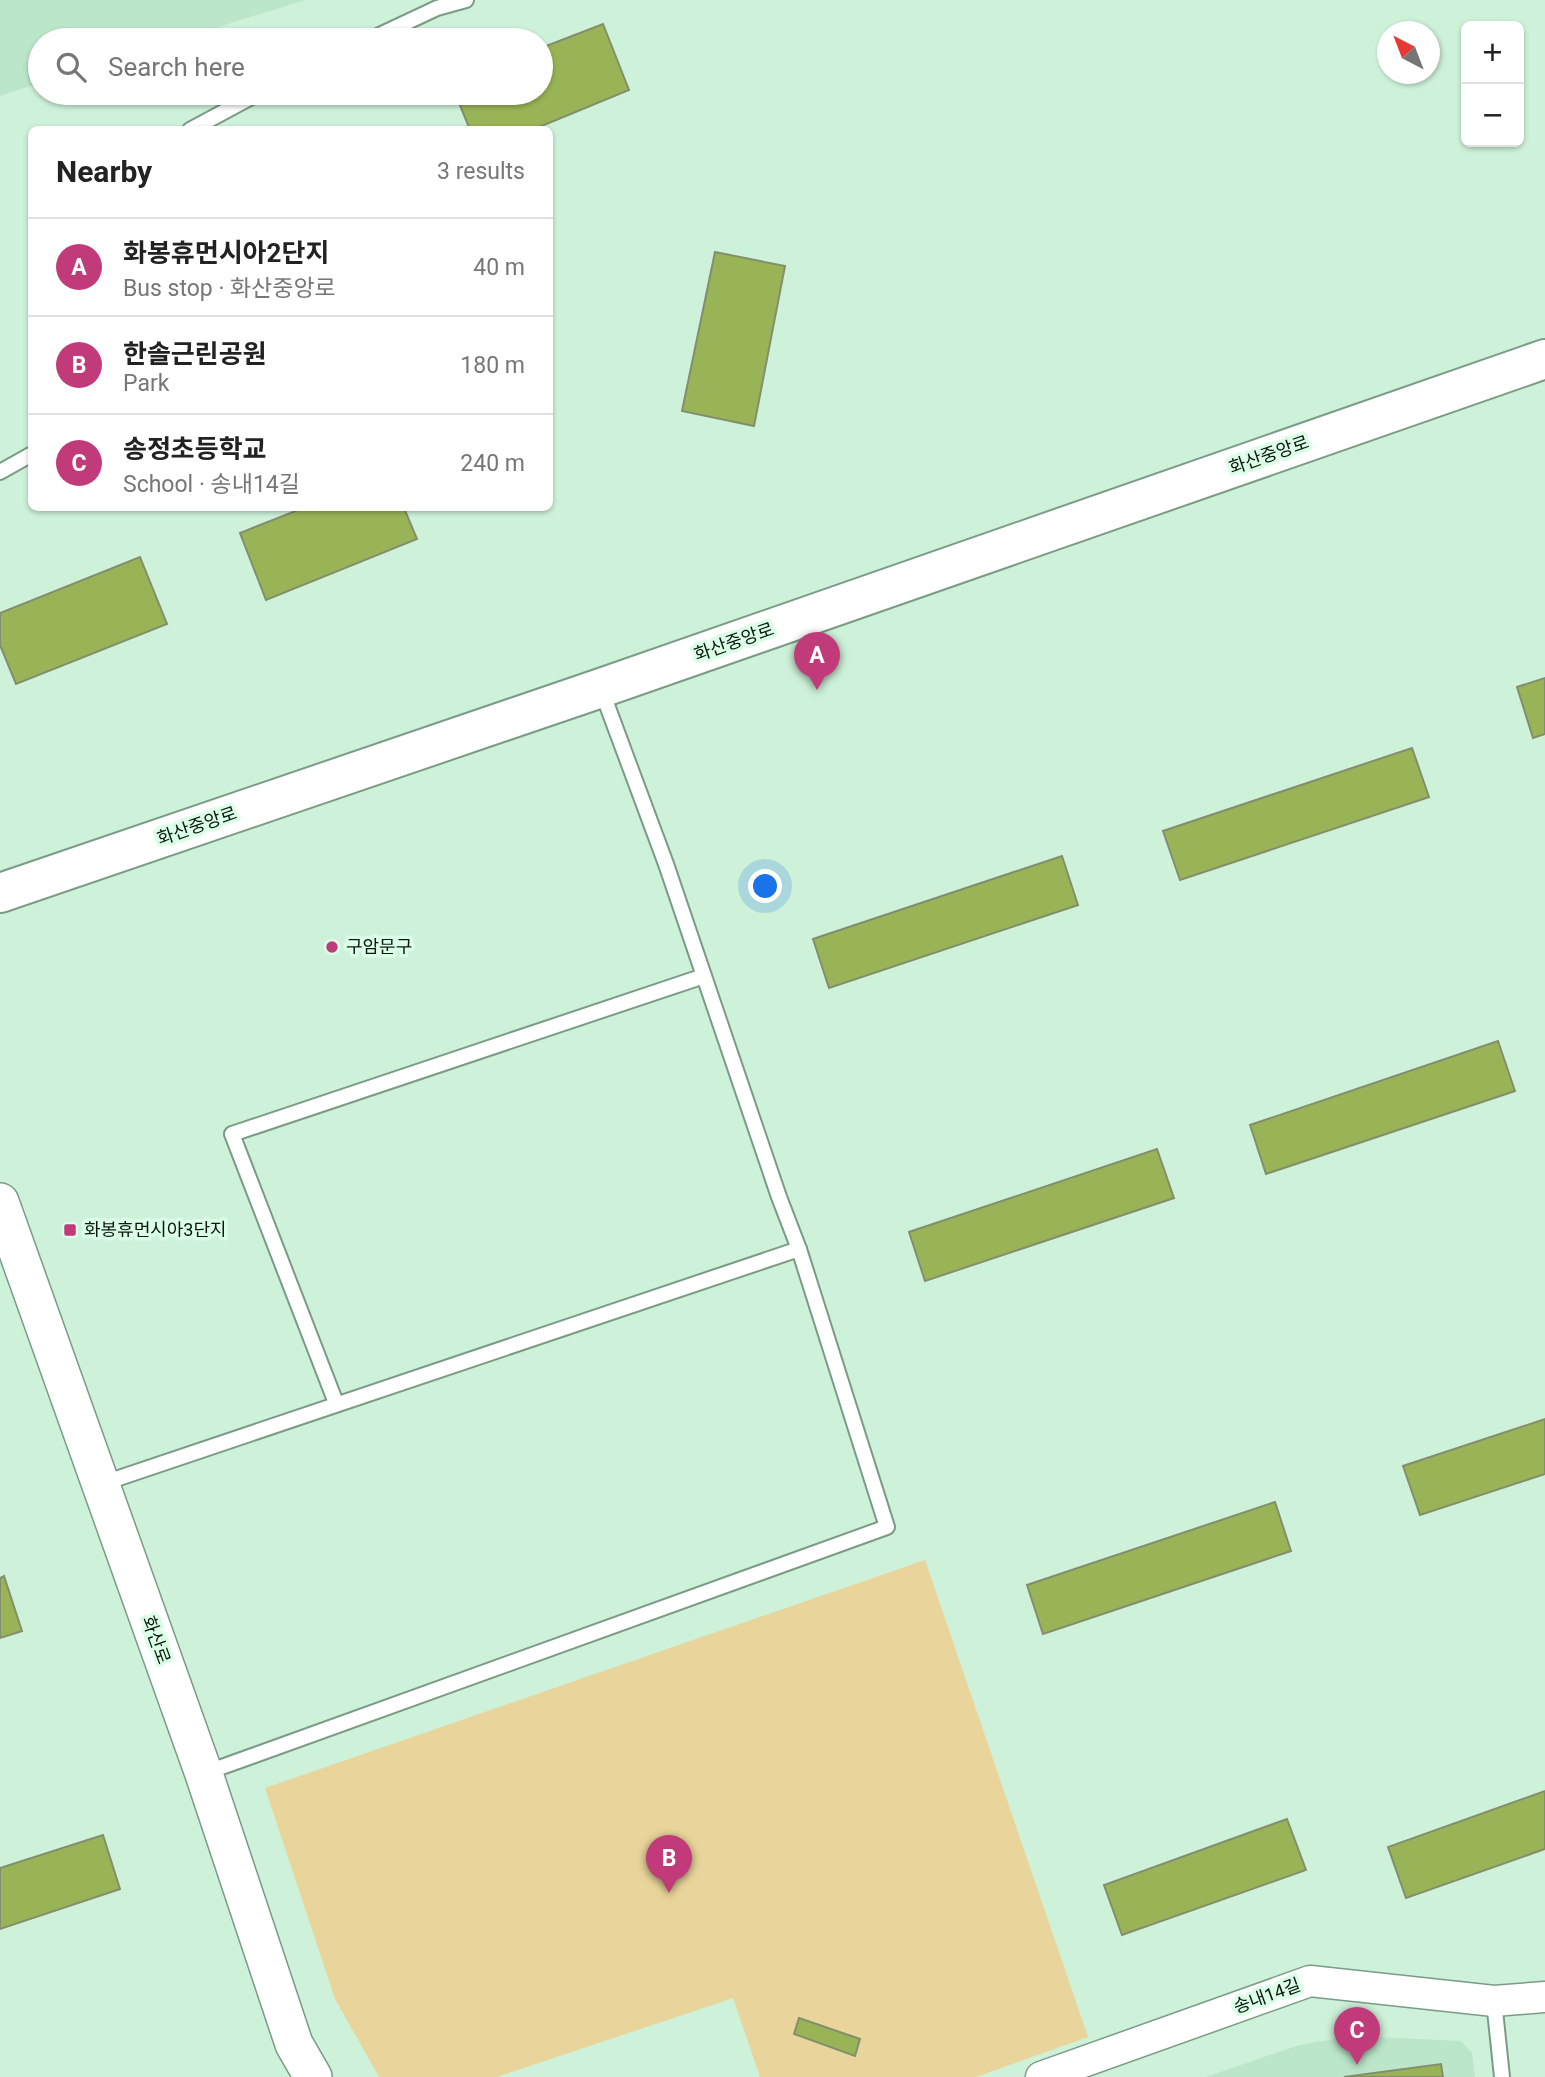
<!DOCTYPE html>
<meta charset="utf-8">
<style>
body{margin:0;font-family:Roboto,"Noto Sans KR",sans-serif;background:#f6f6f6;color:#222}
.controls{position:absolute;right:21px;top:21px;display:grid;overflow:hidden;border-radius:10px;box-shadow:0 2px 5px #0004}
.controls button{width:63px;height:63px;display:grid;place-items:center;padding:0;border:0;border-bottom:2px solid #e0e0e0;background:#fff;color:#222;font:35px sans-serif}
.compass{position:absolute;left:1377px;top:21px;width:63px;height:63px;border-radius:50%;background:#fff;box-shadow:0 2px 5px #0004;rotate:318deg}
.you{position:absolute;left:766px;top:887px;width:24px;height:24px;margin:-18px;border:5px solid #fff;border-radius:50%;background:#1a73e8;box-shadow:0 0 0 10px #1a73e833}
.badge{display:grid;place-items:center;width:46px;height:46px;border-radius:50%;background:#c13b7b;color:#fff;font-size:23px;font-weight:700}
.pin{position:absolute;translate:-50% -58px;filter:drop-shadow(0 2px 4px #0008)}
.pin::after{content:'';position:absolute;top:37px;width:24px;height:21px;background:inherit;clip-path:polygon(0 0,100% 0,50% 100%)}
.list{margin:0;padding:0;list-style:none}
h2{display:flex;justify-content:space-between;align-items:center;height:91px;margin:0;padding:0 28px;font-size:30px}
h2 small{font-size:23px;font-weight:400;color:#767676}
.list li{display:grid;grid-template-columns:46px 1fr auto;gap:21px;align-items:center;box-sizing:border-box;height:98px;padding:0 28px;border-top:2px solid #e0e0e0}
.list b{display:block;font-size:26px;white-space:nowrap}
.list p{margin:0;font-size:23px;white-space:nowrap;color:#767676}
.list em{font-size:23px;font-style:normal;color:#767676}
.icon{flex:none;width:38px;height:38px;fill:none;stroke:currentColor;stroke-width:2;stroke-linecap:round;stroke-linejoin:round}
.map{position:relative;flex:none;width:1545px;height:2077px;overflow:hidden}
.search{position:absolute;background:#fff;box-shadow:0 2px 5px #0004;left:28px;top:28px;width:525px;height:77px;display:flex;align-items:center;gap:18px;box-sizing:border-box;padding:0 24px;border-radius:38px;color:#767676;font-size:26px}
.panel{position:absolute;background:#fff;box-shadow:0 2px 5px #0004;left:28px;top:126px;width:525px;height:385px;border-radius:10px}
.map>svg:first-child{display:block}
</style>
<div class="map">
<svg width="1545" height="2077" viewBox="0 0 1545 2077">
<rect width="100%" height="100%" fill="#cef1d9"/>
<g fill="#bce6c9">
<polygon points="0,0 305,0 177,40 40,40 40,83 0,96"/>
<polygon points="1353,2036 1461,2041 1472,2053 1475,2077 1206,2077 1299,2045"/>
</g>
<polygon fill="#e9d59b" points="925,1560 1088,2037 976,2077 760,2077 733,1998 497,2077 379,2077 335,1999 265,1788"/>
<g fill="#99b456" stroke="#838e6d" stroke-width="2">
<polygon points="603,24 629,90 532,130 470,130 455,93 541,93 541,48"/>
<polygon points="715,252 785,266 754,426 682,411"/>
<polygon points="303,508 404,508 417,539 266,600 240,533"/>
<polygon points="140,557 167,624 16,684 0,645 0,613"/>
<polygon points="1545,678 1545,734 1533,738 1517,687"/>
<polygon points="1412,748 1429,797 1180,880 1163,831"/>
<polygon points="1062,856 1078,905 829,988 813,939"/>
<polygon points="1498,1041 1515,1091 1266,1174 1250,1125"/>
<polygon points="1157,1149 1174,1198 925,1281 909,1232"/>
<polygon points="1545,1419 1545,1474 1420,1515 1403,1466"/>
<polygon points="1275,1502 1291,1551 1043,1634 1027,1585"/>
<polygon points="4,1576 22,1631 0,1638 0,1578"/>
<polygon points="1545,1791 1545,1849 1406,1898 1388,1847"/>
<polygon points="1287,1819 1306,1870 1122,1935 1104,1885"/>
<polygon points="103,1835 120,1889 0,1929 0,1868"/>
<polygon points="799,2018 860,2039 855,2056 794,2034"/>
<polygon points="1441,2064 1443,2077 1344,2077"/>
</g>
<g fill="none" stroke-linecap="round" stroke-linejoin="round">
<g stroke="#7a9b85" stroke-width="18">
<g id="service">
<polyline points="369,40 437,8 466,0"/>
<polyline points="190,130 259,93"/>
<polyline points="0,472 32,454"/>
<polyline points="336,1403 232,1134 704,976"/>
<polyline points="101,1484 799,1249"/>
<polyline points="205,1773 887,1527 799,1249 779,1197 666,864 601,689"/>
<polyline points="1494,2001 1502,2077"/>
</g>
</g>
<g stroke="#7a9b85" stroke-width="33">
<polyline id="minor" points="1041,2077 1310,1981 1494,2001 1545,1997"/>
</g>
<g stroke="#7a9b85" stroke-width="40">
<polyline id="tertiary" points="0,1202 204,1774 294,2044 313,2077"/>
</g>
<g stroke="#7a9b85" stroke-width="42">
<polyline id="secondary" points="0,893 601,688 1545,359"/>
</g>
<use href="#service" stroke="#fff" stroke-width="14"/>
<use href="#minor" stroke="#fff" stroke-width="30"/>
<use href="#tertiary" stroke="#fff" stroke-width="37"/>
<use href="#secondary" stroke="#fff" stroke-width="38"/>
</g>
<g fill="#c13b7b" stroke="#dbfee6" stroke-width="2.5">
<circle cx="332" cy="947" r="7"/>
<rect x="63" y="1223" width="14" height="14" rx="3.5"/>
</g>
<g text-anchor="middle" stroke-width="7" stroke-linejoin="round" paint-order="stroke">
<g font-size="18" fill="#0b170f" stroke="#dbfee6">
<text transform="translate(1269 455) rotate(-19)" y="6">화산중앙로</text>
<text transform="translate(734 642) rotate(-19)" y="6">화산중앙로</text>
<text transform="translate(197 826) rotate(-19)" y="6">화산중앙로</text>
<text transform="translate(156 1640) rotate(70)" y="6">화산로</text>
<text transform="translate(1267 1996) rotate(-20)" y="6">송내14길</text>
</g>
<g font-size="18" fill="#0b170f" stroke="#dbfee6" text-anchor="start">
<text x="346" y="953">구암문구</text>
<text x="84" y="1236">화봉휴먼시아3단지</text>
</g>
</g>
</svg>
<div class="controls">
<button>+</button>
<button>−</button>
</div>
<svg class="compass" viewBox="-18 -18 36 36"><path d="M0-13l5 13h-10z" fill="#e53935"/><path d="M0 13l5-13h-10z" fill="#767676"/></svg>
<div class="you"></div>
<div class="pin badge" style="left:817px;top:690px">A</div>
<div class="pin badge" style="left:669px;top:1893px">B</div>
<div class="pin badge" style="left:1357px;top:2065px">C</div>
<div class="search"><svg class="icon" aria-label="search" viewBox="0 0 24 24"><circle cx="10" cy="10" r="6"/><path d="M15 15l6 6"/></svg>Search here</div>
<section class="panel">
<h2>Nearby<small>3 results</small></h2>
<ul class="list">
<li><span class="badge">A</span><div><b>화봉휴먼시아2단지</b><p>Bus stop · 화산중앙로</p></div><em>40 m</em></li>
<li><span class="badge">B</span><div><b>한솔근린공원</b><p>Park</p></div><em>180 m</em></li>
<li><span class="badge">C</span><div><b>송정초등학교</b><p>School · 송내14길</p></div><em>240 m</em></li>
</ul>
</section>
</div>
